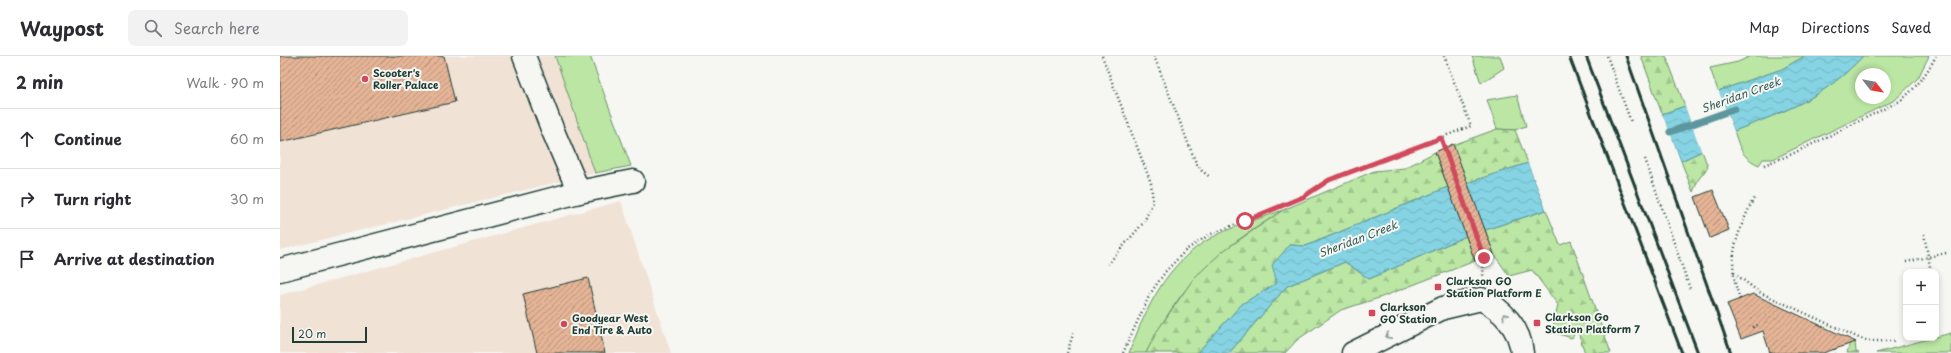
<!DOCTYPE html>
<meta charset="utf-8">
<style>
body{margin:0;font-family:"Playpen Sans",sans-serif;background:#f2f2f3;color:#2b2b33}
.controls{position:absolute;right:12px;bottom:12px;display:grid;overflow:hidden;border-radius:8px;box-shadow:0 2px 6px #0003}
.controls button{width:36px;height:36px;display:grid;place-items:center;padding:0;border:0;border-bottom:1px solid #e1e1e2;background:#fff;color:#2b2b33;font:20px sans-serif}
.compass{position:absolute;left:1575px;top:12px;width:36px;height:36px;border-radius:50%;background:#fff;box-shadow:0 2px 6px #0003;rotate:121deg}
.scale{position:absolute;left:12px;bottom:10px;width:75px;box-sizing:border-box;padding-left:4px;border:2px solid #1f3d34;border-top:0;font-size:11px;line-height:14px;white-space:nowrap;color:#1f3d34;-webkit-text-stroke:3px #f6f6f2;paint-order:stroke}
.stop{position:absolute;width:12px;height:12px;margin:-9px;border:3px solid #d1495b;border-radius:50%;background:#fff}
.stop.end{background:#d1495b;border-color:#fff;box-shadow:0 1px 4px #0008}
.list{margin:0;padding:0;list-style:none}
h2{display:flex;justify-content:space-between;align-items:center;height:52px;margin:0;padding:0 16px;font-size:17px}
h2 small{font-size:13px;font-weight:400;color:#7c7c81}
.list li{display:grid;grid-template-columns:26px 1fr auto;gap:12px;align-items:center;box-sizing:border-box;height:60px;padding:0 16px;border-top:1px solid #e1e1e2}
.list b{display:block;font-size:15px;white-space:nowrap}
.list em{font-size:13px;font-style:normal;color:#7c7c81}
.icon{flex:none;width:22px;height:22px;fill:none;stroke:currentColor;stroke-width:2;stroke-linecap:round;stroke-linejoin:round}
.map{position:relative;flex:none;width:1671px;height:297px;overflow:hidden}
header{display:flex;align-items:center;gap:24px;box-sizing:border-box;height:56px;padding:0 20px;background:#fff;border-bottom:1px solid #e1e1e2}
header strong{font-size:19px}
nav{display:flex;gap:22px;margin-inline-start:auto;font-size:14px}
.search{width:280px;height:36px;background:#f2f2f3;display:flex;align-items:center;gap:10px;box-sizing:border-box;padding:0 14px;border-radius:8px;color:#7c7c81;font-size:15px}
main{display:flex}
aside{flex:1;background:#fff}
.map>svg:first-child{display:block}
</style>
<header>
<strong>Waypost</strong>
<div class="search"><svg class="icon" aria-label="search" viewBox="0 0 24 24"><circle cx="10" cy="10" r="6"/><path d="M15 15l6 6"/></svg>Search here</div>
<nav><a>Map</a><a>Directions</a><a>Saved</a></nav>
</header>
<main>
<aside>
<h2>2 min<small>Walk · 90 m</small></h2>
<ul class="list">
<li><svg class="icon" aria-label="ahead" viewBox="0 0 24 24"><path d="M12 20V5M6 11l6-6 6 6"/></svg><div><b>Continue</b></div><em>60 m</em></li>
<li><svg class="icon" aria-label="right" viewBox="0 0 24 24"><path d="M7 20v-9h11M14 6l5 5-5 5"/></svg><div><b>Turn right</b></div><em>30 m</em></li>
<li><svg class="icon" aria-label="arrive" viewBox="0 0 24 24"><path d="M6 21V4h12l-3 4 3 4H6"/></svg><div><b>Arrive at destination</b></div></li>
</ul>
</aside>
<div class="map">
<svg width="1671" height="297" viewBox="0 0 1671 297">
<defs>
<pattern id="forest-firs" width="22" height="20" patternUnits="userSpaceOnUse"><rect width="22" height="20" fill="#bbe6a3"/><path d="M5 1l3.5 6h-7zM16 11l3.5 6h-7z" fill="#a0c68d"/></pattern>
<pattern id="water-waves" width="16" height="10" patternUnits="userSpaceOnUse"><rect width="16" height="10" fill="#85d3e3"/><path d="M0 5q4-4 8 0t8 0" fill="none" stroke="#72b6c3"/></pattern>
<pattern id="building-hatch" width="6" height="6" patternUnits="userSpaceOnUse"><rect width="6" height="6" fill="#e5b496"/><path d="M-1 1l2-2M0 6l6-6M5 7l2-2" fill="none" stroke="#b9947b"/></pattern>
</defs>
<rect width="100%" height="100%" fill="#f6f6f2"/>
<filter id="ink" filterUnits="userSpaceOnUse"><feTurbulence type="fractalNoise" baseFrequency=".025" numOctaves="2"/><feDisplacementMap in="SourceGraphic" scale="8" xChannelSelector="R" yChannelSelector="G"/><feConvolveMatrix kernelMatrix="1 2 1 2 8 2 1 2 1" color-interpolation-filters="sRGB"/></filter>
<g filter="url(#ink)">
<g fill="#f1e2d6">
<polygon points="0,0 275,0 315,117 0,194"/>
<polygon points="341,145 391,297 0,297 0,239"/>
</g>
<g fill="#bbe6a3" stroke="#6d926c" fill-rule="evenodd">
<polygon points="275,0 310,0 351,110 315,117"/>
<polygon points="1192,0 1220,0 1224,12 1201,27"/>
<polygon points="1471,0 1525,0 1502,13 1438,35 1430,12 1458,6"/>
<path d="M1583 0H1649L1638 22 1615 44 1493 103H1483L1479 109C1461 101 1460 92 1454 75 1506 55 1544 42 1583 0ZM1581 18H1605V42H1581Z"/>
<polygon points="1237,39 1246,70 1235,74 1217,73 1207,44"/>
<path d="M1003 154C983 168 961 180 943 196 910 222 885 259 866 297H849C866 252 887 206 931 182 950 171 981 162 1003 154Z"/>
<polygon points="1671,277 1671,297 1596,297"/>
<polygon points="1575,285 1576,296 1579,297 1567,297 1570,287"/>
</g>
<g fill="url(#forest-firs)" stroke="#6d926c">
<polygon points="1361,0 1386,0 1405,50 1382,58"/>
<polygon points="1217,73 1235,74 1248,107 1187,127 1173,89"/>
<polygon points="1422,95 1428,111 1418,124 1413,136 1401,105"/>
<polygon points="1155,96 1168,131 1026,190 1010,189 997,227 962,248 917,297 866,297 877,275 914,222 943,195 1003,154 1094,115 1125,112"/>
<polygon points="1266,154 1280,189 1291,185 1331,297 1305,297 1297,273 1292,282 1272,276 1278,249 1252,214 1229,220 1214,198 1205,174"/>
<polygon points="1186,180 1195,205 1099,242 1061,254 1017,284 1005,297 949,297 1007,230 1065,206 1089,223"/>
</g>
<g fill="url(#water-waves)" stroke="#5c979d">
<path d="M1525 0H1583C1544 42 1506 55 1454 75L1438 35 1502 13Z"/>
<polygon points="1405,50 1422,95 1401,105 1382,58"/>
<polygon points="1248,107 1266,154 1205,174 1187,127"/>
<polygon points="1168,131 1186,180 1089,223 1065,206 1007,230 949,297 917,297 962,248 997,227 992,209 1010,189 1026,190"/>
</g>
<g fill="#f6f6f2">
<polygon points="1438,33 1454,75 1455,77 1452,76 1437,35"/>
<polygon points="1404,48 1407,50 1424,94 1422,97"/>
<polygon points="1381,56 1390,76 1401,107 1399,105 1380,59"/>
<polygon points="1247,105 1250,106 1268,153 1267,155"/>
</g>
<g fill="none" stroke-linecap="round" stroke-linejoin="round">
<polyline stroke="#5c979d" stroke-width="7" points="1390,76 1455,53"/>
</g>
<g fill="url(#building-hatch)" stroke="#1f3d34">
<polygon points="0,0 164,0 175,46 0,86"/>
<polygon points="1173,88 1214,198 1195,205 1155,96"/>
<polygon points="1433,134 1449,174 1430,182 1415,141"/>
<polygon points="308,222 325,297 257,297 243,238"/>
<polygon points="1473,238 1527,263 1576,286 1543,297 1490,297 1483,275 1461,283 1447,248"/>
</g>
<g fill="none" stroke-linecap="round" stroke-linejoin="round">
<g stroke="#1f3d34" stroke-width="25">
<g id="minor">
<polyline points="244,0 273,75 299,136"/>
<polyline points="0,214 299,136 353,125"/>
<path d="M1073 297 1163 252 1201 243C1222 253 1240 272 1242 297"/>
</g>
</g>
<g stroke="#1f3d34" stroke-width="2.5" stroke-dasharray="1 3" stroke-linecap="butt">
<polyline points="822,0 871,127 873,146 864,166 828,208"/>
<polyline points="874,0 916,107 922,115 930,121"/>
<polyline points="1327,0 1351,66"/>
<polyline points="1161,82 1204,202 1203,221"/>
<polyline points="1365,103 1410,233"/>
<path d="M1484 109 1510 99 1620 45C1636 32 1646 19 1656 0"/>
<polyline points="1644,178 1651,216"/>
<polyline points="1626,206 1666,197"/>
<polyline points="1454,217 1479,236 1579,282 1589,285 1614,285"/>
<path d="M1460 243C1445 204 1457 177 1474 142"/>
<polyline points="1473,271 1480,268"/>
<polyline points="1554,293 1555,297"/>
<polyline points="787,297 794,275"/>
<polyline points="843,297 870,238 886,215 906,194 929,179 1023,141 1049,124 1191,70 1164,0"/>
</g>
<use href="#minor" stroke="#f6f6f2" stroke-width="22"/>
<g stroke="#1f3d34" stroke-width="3">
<polyline points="1289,0 1402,297"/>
<polyline points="1306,0 1418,297"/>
<polyline points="1346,0 1451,297"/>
</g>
</g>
<defs><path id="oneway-chevron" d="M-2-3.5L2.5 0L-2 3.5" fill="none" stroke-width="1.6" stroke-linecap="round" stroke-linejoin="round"/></defs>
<g stroke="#8a9a93">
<use href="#oneway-chevron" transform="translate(1225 260) rotate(-130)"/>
<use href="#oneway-chevron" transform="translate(1108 280) rotate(154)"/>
</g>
</g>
<g fill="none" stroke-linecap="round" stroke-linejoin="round" filter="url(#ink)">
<polyline stroke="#d1495b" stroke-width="5" points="965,165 1023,141 1049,124 1161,82 1204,202"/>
</g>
<g fill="#d1495b" stroke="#f6f6f2" stroke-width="1.5">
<circle cx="85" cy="23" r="4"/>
<rect x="1154" y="227" width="8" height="8" rx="2"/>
<rect x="1088" y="253" width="8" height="8" rx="2"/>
<rect x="1253" y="263" width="8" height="8" rx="2"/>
<circle cx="284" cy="268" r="4"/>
</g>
<g text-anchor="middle" stroke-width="4" stroke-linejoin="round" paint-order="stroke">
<g font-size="10" font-weight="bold" fill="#1f3d34" stroke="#f6f6f2" text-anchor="start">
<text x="93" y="21">Scooter's<tspan x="93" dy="12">Roller Palace</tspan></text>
<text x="1166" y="229">Clarkson GO<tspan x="1166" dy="12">Station Platform E</tspan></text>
<text x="1100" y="255">Clarkson<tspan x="1100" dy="12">GO Station</tspan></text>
<text x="1265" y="265">Clarkson Go<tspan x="1265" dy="12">Station Platform 7</tspan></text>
<text x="292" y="266">Goodyear West<tspan x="292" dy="12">End Tire &amp; Auto</tspan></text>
</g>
<g font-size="11" font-style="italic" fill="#335b57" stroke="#f6f6f2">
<text transform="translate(1461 39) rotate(-20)" y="4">Sheridan Creek</text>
<text transform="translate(1078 183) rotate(-21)" y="4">Sheridan Creek</text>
</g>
</g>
</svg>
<div class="controls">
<button>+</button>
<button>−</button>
</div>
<svg class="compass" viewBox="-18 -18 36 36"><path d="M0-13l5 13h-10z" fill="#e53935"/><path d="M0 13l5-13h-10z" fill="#7c7c81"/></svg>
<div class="scale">20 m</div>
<div class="stop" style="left:965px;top:165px"></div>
<div class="stop end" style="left:1204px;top:202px"></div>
</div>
</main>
